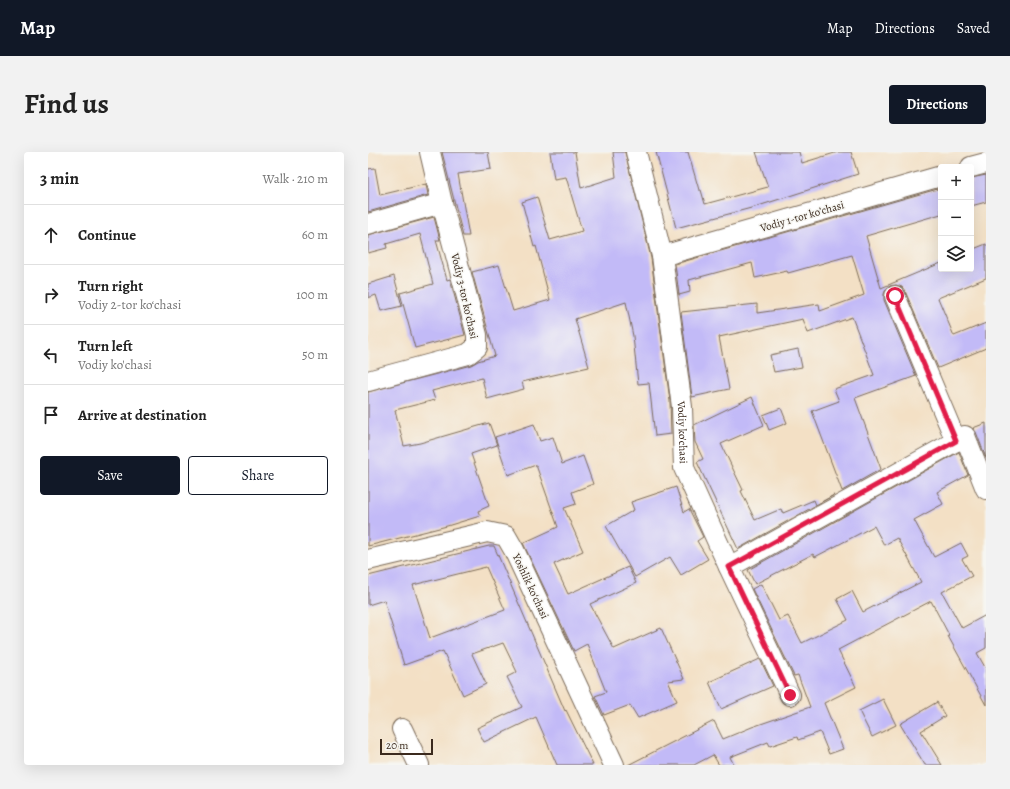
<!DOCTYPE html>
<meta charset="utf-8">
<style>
body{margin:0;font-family:Alegreya,serif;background:#f2f2f2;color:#222}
.controls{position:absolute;right:12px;top:12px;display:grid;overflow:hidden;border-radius:4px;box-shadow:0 4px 16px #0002}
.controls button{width:36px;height:36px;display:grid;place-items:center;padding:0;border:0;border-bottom:1px solid #e0e0e0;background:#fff;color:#222;font:20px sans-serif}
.scale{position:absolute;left:12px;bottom:10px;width:53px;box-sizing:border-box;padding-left:4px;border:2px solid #3b2a1e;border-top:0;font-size:11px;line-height:14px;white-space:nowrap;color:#3b2a1e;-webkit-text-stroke:3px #f6f6f2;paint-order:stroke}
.stop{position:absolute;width:12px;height:12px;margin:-9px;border:3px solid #e11d48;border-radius:50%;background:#fff}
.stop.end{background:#e11d48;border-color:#fff;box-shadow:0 1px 4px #0008}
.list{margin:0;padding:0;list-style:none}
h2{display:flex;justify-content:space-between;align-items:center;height:52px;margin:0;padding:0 16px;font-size:17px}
h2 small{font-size:13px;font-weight:400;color:#767676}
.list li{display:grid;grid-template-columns:26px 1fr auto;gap:12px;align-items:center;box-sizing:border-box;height:60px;padding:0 16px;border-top:1px solid #e0e0e0}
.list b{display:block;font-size:15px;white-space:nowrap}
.list p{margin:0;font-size:13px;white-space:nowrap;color:#767676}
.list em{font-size:13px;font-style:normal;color:#767676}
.actions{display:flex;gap:8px;padding:12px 16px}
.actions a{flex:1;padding:9px 0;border:1px solid #111827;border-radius:4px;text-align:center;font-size:14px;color:#111827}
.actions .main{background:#111827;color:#fff}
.icon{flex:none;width:22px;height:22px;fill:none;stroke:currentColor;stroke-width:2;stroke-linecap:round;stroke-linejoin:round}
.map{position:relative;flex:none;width:618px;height:613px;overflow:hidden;border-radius:4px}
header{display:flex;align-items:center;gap:24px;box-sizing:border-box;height:56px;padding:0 20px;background:#111827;color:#fff}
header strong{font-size:19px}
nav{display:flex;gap:22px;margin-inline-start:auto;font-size:14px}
.intro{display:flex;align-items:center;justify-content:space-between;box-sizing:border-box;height:96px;padding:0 24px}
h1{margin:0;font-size:28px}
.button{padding:10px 18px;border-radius:4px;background:#111827;color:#fff;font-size:14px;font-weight:700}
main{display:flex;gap:24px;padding:0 24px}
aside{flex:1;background:#fff;border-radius:4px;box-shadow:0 4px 16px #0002}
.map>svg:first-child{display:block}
</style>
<header>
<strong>Map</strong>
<nav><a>Map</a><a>Directions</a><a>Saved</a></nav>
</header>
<div class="intro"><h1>Find us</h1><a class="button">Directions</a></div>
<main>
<aside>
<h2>3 min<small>Walk · 210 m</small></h2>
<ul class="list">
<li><svg class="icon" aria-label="ahead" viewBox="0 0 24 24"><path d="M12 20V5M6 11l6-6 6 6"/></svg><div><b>Continue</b></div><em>60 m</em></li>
<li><svg class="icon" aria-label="right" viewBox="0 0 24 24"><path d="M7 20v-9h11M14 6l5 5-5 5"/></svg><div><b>Turn right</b><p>Vodiy 2-tor ko‘chasi</p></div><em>100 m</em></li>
<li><svg class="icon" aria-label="left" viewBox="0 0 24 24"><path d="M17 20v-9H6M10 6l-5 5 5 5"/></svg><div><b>Turn left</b><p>Vodiy ko'chasi</p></div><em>50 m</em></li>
<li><svg class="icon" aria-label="arrive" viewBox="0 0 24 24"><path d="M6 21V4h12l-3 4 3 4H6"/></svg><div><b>Arrive at destination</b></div></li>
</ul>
<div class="actions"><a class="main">Save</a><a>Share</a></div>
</aside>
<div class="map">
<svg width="618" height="613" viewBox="0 0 618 613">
<rect width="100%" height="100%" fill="#f6f6f2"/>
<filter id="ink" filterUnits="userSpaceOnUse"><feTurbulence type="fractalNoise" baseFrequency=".025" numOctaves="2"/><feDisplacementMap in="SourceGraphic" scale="8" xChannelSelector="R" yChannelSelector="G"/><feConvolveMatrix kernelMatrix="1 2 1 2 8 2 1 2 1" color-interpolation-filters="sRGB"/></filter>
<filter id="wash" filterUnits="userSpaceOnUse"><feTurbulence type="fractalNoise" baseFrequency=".012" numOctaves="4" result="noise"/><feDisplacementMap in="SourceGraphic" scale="16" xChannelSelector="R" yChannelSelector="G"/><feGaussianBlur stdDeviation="0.9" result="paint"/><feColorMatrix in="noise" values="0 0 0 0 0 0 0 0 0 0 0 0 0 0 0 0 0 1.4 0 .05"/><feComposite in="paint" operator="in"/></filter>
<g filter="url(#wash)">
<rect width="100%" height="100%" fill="#f3e0c5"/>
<g id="blocks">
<g fill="#c2baf7" fill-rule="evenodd">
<polygon points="74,0 120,0 123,17 90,22 101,84 95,84"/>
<polygon points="182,0 207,0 213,36 248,25 245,0 257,0 283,106 302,249 303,282 287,284 281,231 270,232 265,184 258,150 207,167 221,215 154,230 156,237 119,247 114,226 64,239 67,248 27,258 36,294 52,291 121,271 129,293 103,302 121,354 110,359 112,364 79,374 0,394 0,240 103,213 110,209 127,204 104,120 131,113 145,159 182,148 168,94 166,95 154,50 169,45 182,88 214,79 198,25 186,27"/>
<polygon points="288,0 320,0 331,38 333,38 337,52 400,35 388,0 431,0 434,11 470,0 483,0 490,22 387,55 308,76"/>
<polygon points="7,16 12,43 58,32 60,43 0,60 0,17"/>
<polygon points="618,23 618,50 603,54 603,26"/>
<polygon points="573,36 573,62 498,84 513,136 573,111 573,117 603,117 603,98 618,92 618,126 570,146 586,184 618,171 618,196 570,216 537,139 534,135 528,133 522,134 518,137 516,142 516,148 548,224 487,246 513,317 474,339 444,259 471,249 466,237 506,223 484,165 440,181 435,167 351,185 361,237 324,245 313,160 389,152 389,161 451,152 452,159 496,143 484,103 420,121 419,119 387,126 384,111 321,128 322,140 311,143 307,112"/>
<polygon points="66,65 72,88 68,88 79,128 82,127 97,183 47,196 32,141 65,132 52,82 18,92 19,96 0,101 0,83"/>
<polygon points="26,124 34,154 13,159 8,143 0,146 0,132"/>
<polygon points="430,197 434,215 406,220 402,203"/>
<polygon points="384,245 396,273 353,292 375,338 373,339 387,368 413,357 415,361 446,348 448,353 466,343 370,397 329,310 335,307 327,290 326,273"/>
<polygon points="413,256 419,271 401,278 395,263"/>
<polygon points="618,271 618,306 608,280 605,276"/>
<polygon points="166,272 172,289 185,285 194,312 215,304 225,332 204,340 208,352 196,356 215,399 186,412 200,442 260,415 268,431 222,452 246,497 293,476 316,527 300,529 309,549 270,566 262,553 236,563 227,544 238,540 219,492 206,499 155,391 190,375 168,313 140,323 127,285"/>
<polygon points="591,300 600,323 569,340 575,352 546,368 566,405 593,391 600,404 594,407 604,424 574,440 594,476 618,463 618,496 609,501 618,517 618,553 580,484 581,483 563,449 470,498 488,535 456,551 475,597 461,602 452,580 430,588 429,585 402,594 400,590 362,605 366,613 351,613 345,603 326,613 260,613 346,569 355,587 384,575 442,555 430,523 426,524 384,437 393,432 411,468 420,464 434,491 480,468 469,447 484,439 495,460 553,430 529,386 516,393 506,374 447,405 445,402 387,432 380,418"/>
<polygon points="308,335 316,360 321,357 335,385 329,389 340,407 313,423 302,405 267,425 238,374 266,358 263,350"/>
<path d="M121 394H126L197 559 198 558 225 613H189L168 565 116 590 109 576 154 555 139 525 149 520 135 491 104 502 118 532 95 543 75 499 36 513 16 448 0 453V424ZM118 415 137 458 62 486 45 433Z"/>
<polygon points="392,507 405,534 353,557 341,530"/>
<polygon points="515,547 528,573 504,585 491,559"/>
<polygon points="569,550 577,564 553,579 574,613 557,613 532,572"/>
</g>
</g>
</g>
<g filter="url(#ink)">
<use href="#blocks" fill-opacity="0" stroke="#7b6a58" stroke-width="1"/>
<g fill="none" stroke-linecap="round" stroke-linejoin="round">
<g stroke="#7b6a58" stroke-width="22">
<g id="minor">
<polyline points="62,0 74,51"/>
<path id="s1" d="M268 0 294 104 314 255 316 316 361 415 422 543"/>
<polyline points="603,15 618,11"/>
<polyline points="0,72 74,51 109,183 109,195 100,202 0,229"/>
<polyline points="294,104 573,24"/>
<polyline points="527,144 588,289"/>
<polyline points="0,408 119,380 138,384 146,398 246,613"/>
<polyline points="361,415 597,284 618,337"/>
<polyline points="34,577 51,613"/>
</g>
</g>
<use href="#minor" stroke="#fff" stroke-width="20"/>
</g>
</g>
<g fill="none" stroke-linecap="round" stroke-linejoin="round" filter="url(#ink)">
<polyline stroke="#e11d48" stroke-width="5" points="422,543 361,415 588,289 527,144"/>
</g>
<g text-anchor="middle" stroke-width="3" stroke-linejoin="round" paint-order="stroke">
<g font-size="11" fill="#3b2a1e" stroke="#f6f6f2">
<text transform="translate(434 64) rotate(-16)" y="4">Vodiy 1-tor koʼchasi</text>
<text transform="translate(97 144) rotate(77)" y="4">Vodiy 3-tor koʼchasi</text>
<text dy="4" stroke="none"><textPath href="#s1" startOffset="285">Vodiy ko'chasi</textPath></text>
<text transform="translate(163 434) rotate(65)" y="4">Yoshlik koʻchasi</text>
</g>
</g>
</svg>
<div class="controls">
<button>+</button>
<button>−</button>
<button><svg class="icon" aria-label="layers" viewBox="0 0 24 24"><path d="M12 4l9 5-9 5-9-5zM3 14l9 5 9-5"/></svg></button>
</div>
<div class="scale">20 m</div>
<div class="stop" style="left:527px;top:144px"></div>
<div class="stop end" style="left:422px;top:543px"></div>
</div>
</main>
